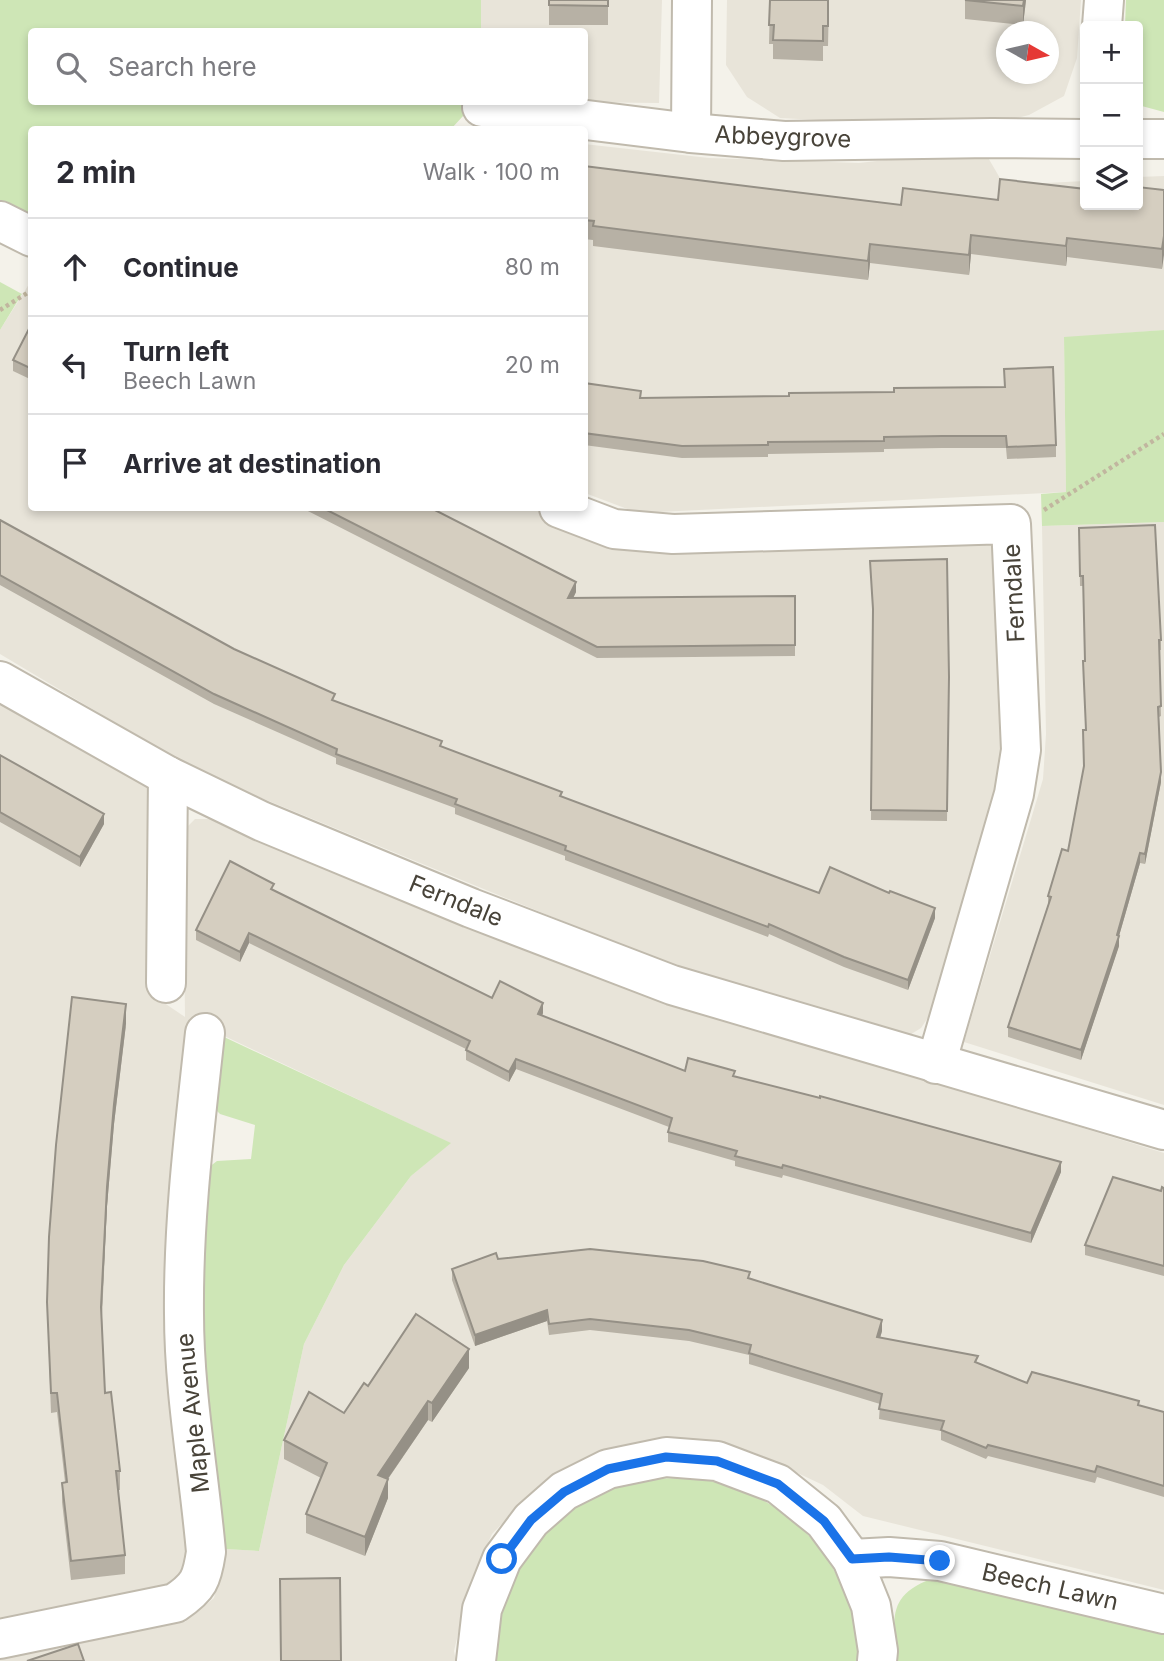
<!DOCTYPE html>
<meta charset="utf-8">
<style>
body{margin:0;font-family:Inter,sans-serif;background:#f2f2f3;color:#2b2b33}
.controls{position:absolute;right:21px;top:21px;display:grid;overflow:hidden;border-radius:7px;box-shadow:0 4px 10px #0003}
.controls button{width:63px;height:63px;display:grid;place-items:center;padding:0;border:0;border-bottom:2px solid #e1e1e2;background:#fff;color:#2b2b33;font:35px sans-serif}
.compass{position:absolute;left:996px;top:21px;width:63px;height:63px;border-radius:50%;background:#fff;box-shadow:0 4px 10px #0003;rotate:98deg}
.stop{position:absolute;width:21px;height:21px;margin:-16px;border:5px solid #1a73e8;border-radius:50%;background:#fff}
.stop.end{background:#1a73e8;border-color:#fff;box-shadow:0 2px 7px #0008}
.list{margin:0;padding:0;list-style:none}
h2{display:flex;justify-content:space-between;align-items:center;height:91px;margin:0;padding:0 28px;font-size:30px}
h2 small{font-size:23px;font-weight:400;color:#7c7c81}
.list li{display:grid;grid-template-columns:46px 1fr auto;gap:21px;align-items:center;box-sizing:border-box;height:98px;padding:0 28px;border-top:2px solid #e1e1e2}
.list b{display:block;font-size:26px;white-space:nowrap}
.list p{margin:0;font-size:23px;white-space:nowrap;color:#7c7c81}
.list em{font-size:23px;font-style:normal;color:#7c7c81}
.icon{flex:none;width:38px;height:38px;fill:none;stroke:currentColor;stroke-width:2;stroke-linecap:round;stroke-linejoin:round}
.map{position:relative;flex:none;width:1164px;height:1661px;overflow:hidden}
.search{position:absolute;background:#fff;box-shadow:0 4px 10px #0003;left:28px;top:28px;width:560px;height:77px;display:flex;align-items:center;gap:18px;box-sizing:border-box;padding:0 24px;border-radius:7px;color:#7c7c81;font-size:26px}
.panel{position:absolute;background:#fff;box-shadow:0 4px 10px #0003;left:28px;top:126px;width:560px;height:385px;border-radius:7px}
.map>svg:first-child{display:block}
</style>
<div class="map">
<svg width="1164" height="1661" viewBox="0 0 1164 1661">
<rect width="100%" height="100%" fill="#f4f2ea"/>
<g fill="#e8e4d9" fill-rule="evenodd">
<polygon points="481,0 662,0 659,103 570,102 584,102 584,32 481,32"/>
<path d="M727 0H1081L1077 58 1064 96 1029 115 975 128 780 118 747 97 726 65ZM1006 32H1048V74H1006Z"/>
<polygon points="584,144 709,158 859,163 983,149 1004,185 1085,181 1085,205 1138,205 1138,177 1164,176 1164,330 1064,338 1066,492 638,513 585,493"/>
<polygon points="31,281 32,508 532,508 600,542 631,551 898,545 989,541 1000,553 1002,770 933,1010 921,1028 908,1036 704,979 198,772 0,654 0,330"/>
<polygon points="1164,522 1164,1105 964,1042 1043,779 1046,734 1042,526"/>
<polygon points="0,701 151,784 151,994 185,1017 183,831 195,819 217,819 611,983 1164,1153 1164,1590 863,1516 823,1485 753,1452 683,1438 616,1449 540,1485 492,1534 471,1580 454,1651 456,1661 0,1661 0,1658 185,1622 214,1598 225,1549 259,1551 304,1344 344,1265 411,1176 450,1143 197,1023 189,1546 184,1574 173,1588 0,1622"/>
</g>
<g fill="#cee6b6">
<polygon points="0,0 481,0 481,31 32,32 32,102 476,102 451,129 32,130 31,219 0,203"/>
<polygon points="1126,0 1164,0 1164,112 1138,105 1138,26 1125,26"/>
<polygon points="0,282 22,294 0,330"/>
<polygon points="1164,330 1164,522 1042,526 1041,494 1066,492 1064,337"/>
<polygon points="222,1036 451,1143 411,1176 344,1265 304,1344 259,1551 225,1549 205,1406 199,1316 204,1171 217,1161 251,1159 255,1125 220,1114 212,1106"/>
<path d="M688 1478C702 1480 718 1481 731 1486 810 1514 855 1578 859 1661H495C498 1571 557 1491 651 1479 663 1478 676 1478 688 1478Z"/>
<path d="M931 1579 1164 1629V1661H896C894 1620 886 1596 931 1579Z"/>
</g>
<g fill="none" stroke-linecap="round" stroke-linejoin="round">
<g stroke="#c0baad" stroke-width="42">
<g id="minor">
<polyline points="1102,26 1104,0"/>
<polyline points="482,107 691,133 784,141 992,138 1085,139"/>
<polyline points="691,133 692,0"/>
<polyline points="1138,139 1164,139"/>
<polyline points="0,221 32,237"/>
<polyline points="559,508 614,529 673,534 1011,524 1021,750 1014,794 936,1064"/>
<polyline points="0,681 168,776 261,821 471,908 672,985 1164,1130"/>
<polyline points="166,983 168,776"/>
<polyline points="852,1559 889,1557 940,1561 1164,1614"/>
<path d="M0 1639 175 1603C199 1587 202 1579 206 1552 199 1472 184 1393 184 1314 183 1219 195 1126 205 1033"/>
<polyline points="476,1661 482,1609 502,1559 531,1520 564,1491 608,1469 666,1457 717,1461 778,1484 824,1521 852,1559 871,1606 878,1651 877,1661"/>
</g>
</g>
<g stroke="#c1b69f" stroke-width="4.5" stroke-dasharray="3.5 3.5" stroke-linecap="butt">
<polyline points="0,310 32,290"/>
<polyline points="1044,510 1164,434"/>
</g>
<use href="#minor" stroke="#fff" stroke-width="38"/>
</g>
<g fill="#b7b1a5">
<rect x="549" y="0" width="59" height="25"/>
<polygon points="770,0 829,0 828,46 823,46 823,61 773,59 773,44 769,44"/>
<polygon points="965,0 1026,0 1023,25 965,19"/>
<polygon points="584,166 901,205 998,200 1085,205 1164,190 1162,269 1067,257 1066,266 971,254 969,275 870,263 868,280 593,246 593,240 584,239"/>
<polygon points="32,323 32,380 13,371 13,360"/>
<polygon points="584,383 641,398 789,396 1056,445 1056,457 1007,459 1006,448 942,448 884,449 884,452 768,454 768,457 682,458 584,445"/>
<polygon points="302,508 431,508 576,592 573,598 795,596 795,656 597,658"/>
<polygon points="0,520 234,649 335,701 562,797 819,893 935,918 908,990 844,967 769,934 768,937 565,860 565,856 455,814 455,808 336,764 336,758 214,704 0,585"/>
<polygon points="1079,528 1161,640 1161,650 1159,650 1161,716 1159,717 1161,782 1145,864 1140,863 1119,936 1119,946 1081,1060 1008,1037 1008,1027 1048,905 1048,896 1068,851 1084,768 1086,730 1085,661 1083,586 1080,586"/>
<polygon points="870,561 949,677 947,821 871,820 873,618"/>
<polygon points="0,755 104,824 80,867 0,822"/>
<polygon points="274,890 492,998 543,1013 542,1016 685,1071 735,1077 1061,1172 1031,1243 783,1175 782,1178 735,1166 735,1161 668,1142 668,1132 669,1127 516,1069 509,1082 466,1060 466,1049 249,943 240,962 196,940 196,930"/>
<polygon points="126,1024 114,1124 107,1206 102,1317 105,1393 120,1471 120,1490 118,1490 125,1555 125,1574 71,1580 62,1502 62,1483 65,1482 57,1412 51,1413 47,1302"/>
<polygon points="1164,1188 1164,1276 1085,1255 1085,1245"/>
<polygon points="498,1259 750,1279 882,1331 880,1338 978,1363 1027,1383 1139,1405 1164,1412 1164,1497 1097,1477 1095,1483 988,1456 986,1459 941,1440 941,1431 879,1419 880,1404 749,1364 749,1355 689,1341 590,1330 549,1335 547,1321 475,1346 452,1280 452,1269"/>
<polygon points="469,1368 432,1422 428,1420 388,1479 388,1498 365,1556 306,1533 306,1514 321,1478 284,1459 284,1440 344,1413 368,1386"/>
</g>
<g fill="#959086">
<polygon points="1024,0 1026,0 1023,25 1023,6"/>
<polygon points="971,235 971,254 969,275 969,255"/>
<polygon points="1164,236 1164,255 1162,269 1162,249"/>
<polygon points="1067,238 1067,257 1066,266 1066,246"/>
<polygon points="870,244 870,263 868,280 868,261"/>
<polygon points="576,582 576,592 568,609 568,598"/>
<polygon points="1161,772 1161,782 1145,864 1145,854"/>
<polygon points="104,814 104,824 80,867 80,857"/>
<polygon points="1140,853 1140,863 1119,936 1119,946 1081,1060 1081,1050 1117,935"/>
<polygon points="935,908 935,918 908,990 908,980"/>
<polygon points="249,933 249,943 240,962 240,952"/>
<polygon points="543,1003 543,1013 538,1024 538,1014"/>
<polygon points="126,1004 126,1024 114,1124 107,1206 101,1327 107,1187 114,1104"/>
<polygon points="516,1059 516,1069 509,1082 509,1072"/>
<polygon points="1061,1162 1061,1172 1031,1243 1031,1233"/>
<polygon points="547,1310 547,1321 475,1346 475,1335"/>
<polygon points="882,1320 882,1331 877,1348 877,1337"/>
<polygon points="469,1349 469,1368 432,1422 432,1403"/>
<polygon points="428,1401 428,1420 378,1493 378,1475"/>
<polygon points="388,1479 388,1498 365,1556 365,1537"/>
</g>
<g fill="#d5cec0" stroke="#959086" stroke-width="2">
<polygon points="549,0 608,0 608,6 549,5"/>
<polygon points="770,0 828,0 828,26 823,26 823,41 773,40 774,25 769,25"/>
<polygon points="965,0 1024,0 1023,6"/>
<polygon points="584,166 901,205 903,188 998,200 1000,179 1085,189 1085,205 1138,205 1138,187 1164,190 1164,236 1162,249 1067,238 1066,246 971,235 969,255 870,244 868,261 593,226 594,221 584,220"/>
<polygon points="32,323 32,369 13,360"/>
<polygon points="1053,367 1056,445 1007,447 1006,436 942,436 884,437 884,441 768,442 768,445 682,446 584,433 584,383 641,391 640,398 789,396 789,393 894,392 894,388 1005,387 1004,369"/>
<polygon points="323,508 431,508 576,582 568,598 795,596 795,645 597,647"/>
<polygon points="0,520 234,649 335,694 332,700 442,741 440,746 562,792 560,796 819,893 830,867 889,893 890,891 935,908 908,980 844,957 769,924 768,927 565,850 566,846 455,804 457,799 336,754 337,749 214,694 0,575"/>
<polygon points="1155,525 1161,640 1159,640 1161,706 1158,707 1161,772 1145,854 1140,853 1117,935 1119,936 1081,1050 1008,1027 1051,897 1048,896 1062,849 1068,851 1084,766 1083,730 1086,730 1083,661 1085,661 1083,576 1080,576 1079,528"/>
<polygon points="947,559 949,677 947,811 871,810 873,609 870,561"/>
<polygon points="0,755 104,814 80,857 0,812"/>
<polygon points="230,861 274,884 271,889 492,998 500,981 543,1003 538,1014 685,1071 688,1058 735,1071 733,1076 820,1098 820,1096 1061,1162 1031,1233 783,1165 782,1168 735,1156 737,1151 668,1132 672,1118 516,1059 509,1072 466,1050 470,1041 249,933 240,952 196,930"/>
<polygon points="72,997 126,1004 114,1104 107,1187 101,1307 105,1393 111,1392 120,1471 116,1471 125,1555 71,1561 62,1483 67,1482 57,1393 51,1393 47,1302 49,1237 56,1145"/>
<polygon points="1113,1177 1161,1191 1162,1187 1164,1188 1164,1266 1085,1245"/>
<polygon points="590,1249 703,1261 750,1272 748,1278 882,1320 877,1337 978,1356 975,1362 1027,1383 1032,1372 1139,1401 1138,1405 1164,1412 1164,1486 1097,1466 1095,1472 988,1445 986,1448 941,1430 944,1421 879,1409 882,1394 749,1353 751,1345 689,1330 590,1319 549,1324 547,1310 475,1335 452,1269 496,1253 498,1259"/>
<polygon points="416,1314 469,1349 432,1403 428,1401 378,1475 388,1479 365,1537 306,1514 327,1463 284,1440 309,1392 344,1413 364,1383 368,1386"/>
<polygon points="340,1578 341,1661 281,1661 280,1579"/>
<polygon points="78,1644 84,1661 27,1661"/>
</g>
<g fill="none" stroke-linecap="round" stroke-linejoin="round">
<polyline stroke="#1a73e8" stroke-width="9" points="502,1559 531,1520 564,1492 608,1469 666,1457 717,1461 778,1484 824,1521 852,1559 889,1557 940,1561"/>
</g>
<g text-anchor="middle" stroke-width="5" stroke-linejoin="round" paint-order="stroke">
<g font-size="24" fill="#484339" stroke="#fff">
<text transform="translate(783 137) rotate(2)" y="8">Abbeygrove</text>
<text transform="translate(1014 593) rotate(-93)" y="8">Ferndale</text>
<text transform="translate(456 901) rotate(22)" y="8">Ferndale</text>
<text transform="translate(193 1413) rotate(-96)" y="8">Maple Avenue</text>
<text transform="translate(1050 1587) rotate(13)" y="8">Beech Lawn</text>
</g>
</g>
</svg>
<div class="controls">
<button>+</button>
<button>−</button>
<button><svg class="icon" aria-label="layers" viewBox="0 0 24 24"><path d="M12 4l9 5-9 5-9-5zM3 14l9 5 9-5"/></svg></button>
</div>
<svg class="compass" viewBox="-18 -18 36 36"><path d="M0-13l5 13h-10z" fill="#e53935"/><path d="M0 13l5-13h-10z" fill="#7c7c81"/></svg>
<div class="stop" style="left:502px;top:1559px"></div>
<div class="stop end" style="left:940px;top:1561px"></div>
<div class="search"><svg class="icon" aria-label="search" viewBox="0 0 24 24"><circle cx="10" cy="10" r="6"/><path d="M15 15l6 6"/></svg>Search here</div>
<section class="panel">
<h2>2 min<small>Walk · 100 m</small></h2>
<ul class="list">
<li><svg class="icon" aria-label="ahead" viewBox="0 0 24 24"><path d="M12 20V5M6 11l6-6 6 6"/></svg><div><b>Continue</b></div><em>80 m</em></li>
<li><svg class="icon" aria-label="left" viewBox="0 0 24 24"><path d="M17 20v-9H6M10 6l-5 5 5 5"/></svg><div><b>Turn left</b><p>Beech Lawn</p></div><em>20 m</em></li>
<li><svg class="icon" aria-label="arrive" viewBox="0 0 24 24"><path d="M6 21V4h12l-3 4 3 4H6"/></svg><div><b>Arrive at destination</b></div></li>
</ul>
</section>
</div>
